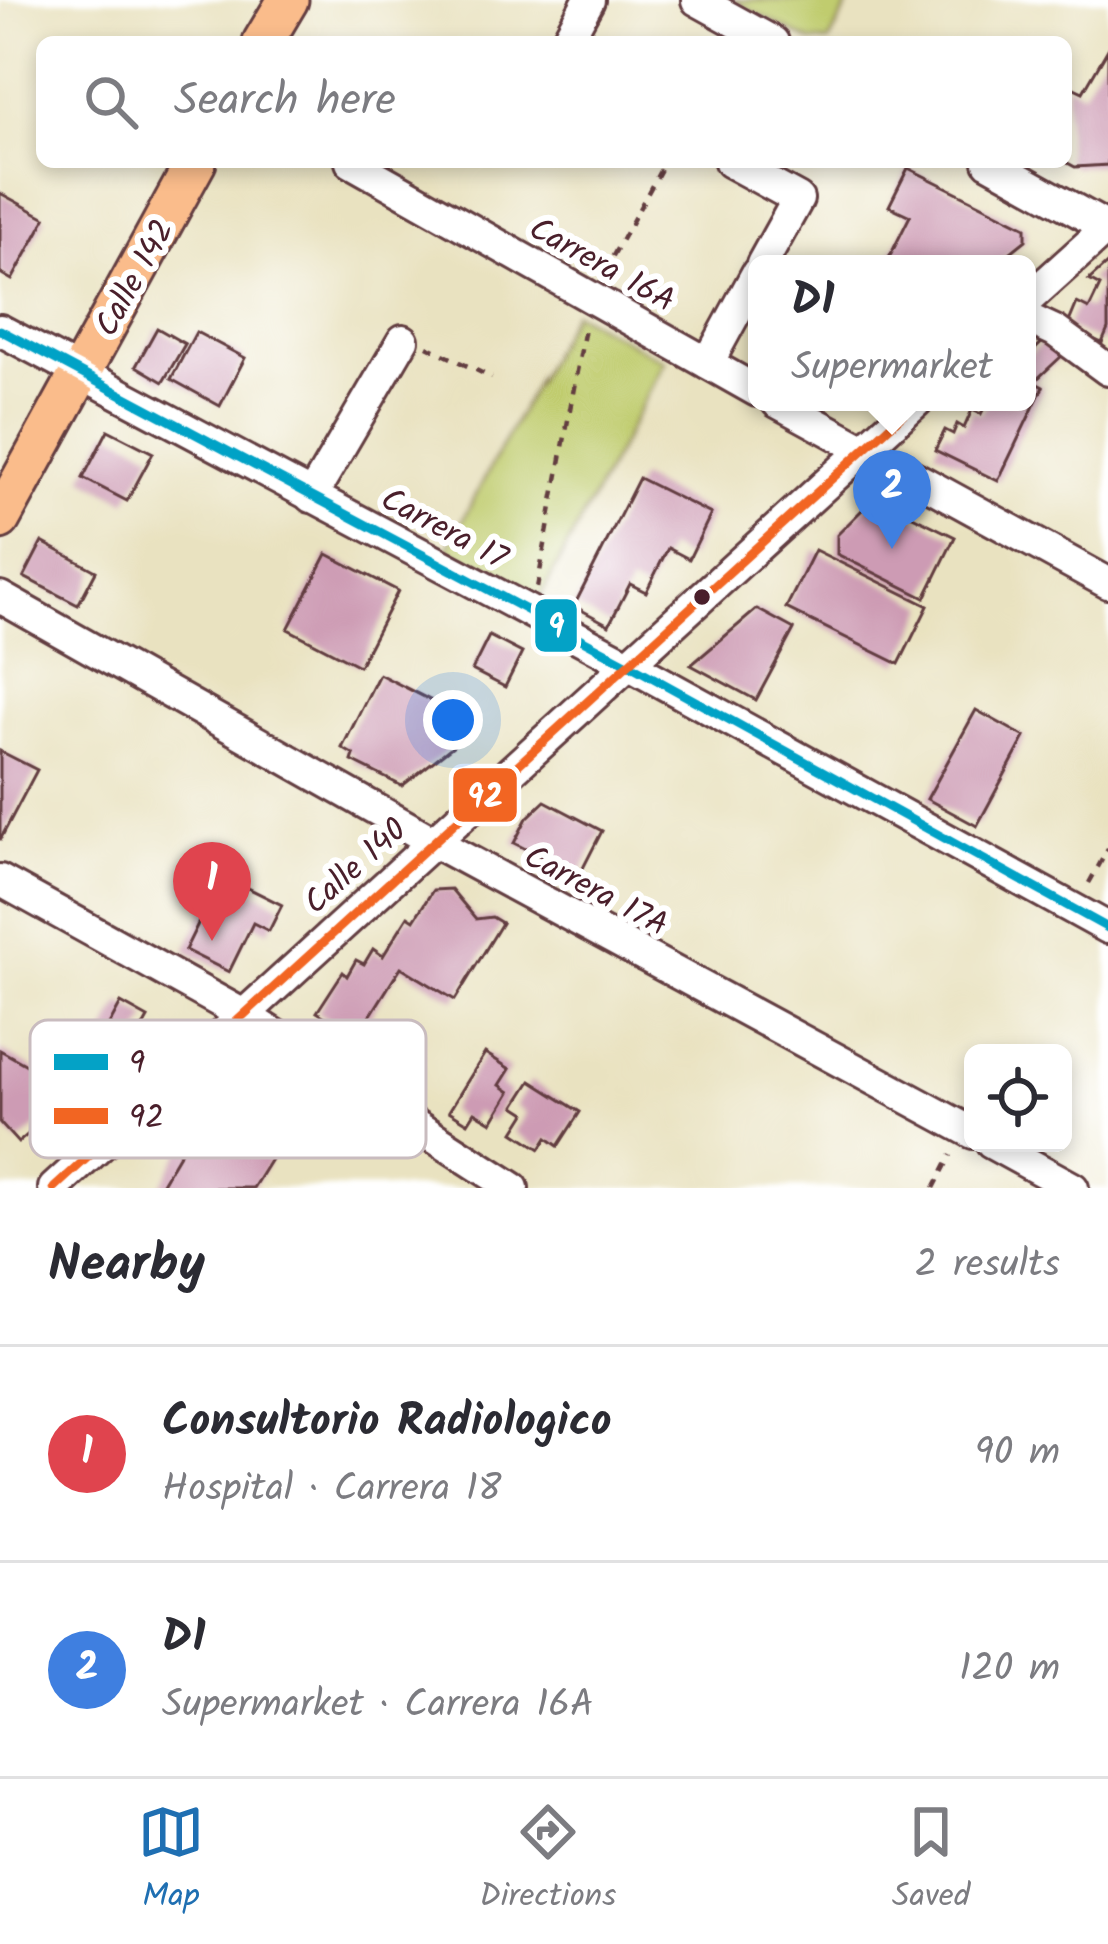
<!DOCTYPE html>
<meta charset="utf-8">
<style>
body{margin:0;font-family:Kalam,sans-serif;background:#f2f2f3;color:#2b2b33}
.controls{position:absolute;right:36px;bottom:36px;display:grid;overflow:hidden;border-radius:18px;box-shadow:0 6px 18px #0003}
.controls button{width:108px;height:108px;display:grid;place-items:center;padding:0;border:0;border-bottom:3px solid #e1e1e2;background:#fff;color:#2b2b33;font:60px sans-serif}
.you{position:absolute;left:453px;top:720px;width:42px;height:42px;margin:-30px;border:9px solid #fff;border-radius:50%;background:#1a73e8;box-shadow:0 0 0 18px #1a73e833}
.badge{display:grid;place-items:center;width:78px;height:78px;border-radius:50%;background:#1f6fb2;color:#fff;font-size:39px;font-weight:700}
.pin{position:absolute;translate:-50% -99px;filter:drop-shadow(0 3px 6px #0008)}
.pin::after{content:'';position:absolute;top:63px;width:42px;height:36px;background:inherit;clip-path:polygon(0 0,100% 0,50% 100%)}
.popup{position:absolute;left:748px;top:255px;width:288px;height:156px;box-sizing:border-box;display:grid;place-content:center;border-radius:18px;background:#fff;filter:drop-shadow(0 3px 9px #0005);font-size:39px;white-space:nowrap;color:#7c7c81}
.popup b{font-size:45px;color:#2b2b33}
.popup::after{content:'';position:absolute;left:50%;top:100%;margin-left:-24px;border:24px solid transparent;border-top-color:#fff}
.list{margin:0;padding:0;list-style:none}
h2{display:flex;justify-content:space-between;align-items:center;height:156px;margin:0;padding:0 48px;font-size:51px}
h2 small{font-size:39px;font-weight:400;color:#7c7c81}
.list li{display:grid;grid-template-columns:78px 1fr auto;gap:36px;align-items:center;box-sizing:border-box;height:216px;padding:0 48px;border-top:3px solid #e1e1e2}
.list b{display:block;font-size:45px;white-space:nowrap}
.list p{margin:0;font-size:39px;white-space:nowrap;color:#7c7c81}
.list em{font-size:39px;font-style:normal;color:#7c7c81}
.icon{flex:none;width:66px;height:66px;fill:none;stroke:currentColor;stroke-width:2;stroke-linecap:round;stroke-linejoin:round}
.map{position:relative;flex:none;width:1108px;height:1188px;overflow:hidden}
.search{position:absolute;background:#fff;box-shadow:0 6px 18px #0003;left:36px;right:36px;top:36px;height:132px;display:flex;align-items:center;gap:30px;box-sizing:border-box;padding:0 42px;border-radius:18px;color:#7c7c81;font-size:45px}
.sheet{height:588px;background:#fff}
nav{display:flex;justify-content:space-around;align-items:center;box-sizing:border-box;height:168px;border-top:3px solid #e1e1e2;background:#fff;font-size:33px;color:#7c7c81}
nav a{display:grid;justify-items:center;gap:6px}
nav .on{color:#1f6fb2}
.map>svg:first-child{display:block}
</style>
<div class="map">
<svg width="1108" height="1188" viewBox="0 0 1108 1188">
<rect width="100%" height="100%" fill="#fff"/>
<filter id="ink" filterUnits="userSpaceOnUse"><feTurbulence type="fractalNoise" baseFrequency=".00833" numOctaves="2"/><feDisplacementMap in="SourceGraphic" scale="24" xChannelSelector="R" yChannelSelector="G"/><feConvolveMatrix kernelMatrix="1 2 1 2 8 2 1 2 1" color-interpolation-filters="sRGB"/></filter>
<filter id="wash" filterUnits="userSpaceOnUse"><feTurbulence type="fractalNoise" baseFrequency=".004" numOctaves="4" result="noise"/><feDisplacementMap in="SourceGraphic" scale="48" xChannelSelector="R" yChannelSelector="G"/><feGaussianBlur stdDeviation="2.7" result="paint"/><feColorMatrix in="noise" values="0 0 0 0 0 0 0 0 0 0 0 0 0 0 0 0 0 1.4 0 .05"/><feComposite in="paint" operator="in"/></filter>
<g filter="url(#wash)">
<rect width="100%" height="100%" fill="#e9e2c0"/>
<g fill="#c0cc6e" stroke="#85764c" stroke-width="3">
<polygon points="732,0 851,0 829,42 811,42"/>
<polygon points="573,312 665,361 540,598 447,549"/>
</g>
<g id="blocks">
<g fill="#cd9bb4">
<polygon points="1108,49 1108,165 1075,167 1066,162 1066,84 1083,92"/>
<polygon points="908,168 1026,227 1026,240 996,264 886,264 910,216 889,206"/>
<polygon points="0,193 46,218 12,280 0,273"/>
<polygon points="1108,263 1108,329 1102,343 1067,327 1077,303 1089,309 1100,286 1089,280"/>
<polygon points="157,328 185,344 163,382 136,366"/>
<polygon points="196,332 245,358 220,406 171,379"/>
<polygon points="1049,336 1065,353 1034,382 1043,387 998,481 935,450 945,430 953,434 957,424 964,428 972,410 981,414 987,402 1027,402 1027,357"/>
<polygon points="108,430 153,453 127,501 83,478"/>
<polygon points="639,478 711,514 689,559 668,548 646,592 630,584 609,625 574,606"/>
<polygon points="886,503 955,537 925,598 837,554 837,535 868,504"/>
<polygon points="42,542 96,571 78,605 24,577"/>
<polygon points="815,550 928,606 899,664 786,608"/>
<polygon points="327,554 398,591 359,666 288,629"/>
<polygon points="757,609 794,629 756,700 691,665"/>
<polygon points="489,636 522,653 505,687 472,670"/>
<polygon points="379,674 469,720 458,742 402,786 352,761 354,755 342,748"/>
<polygon points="976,710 1025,737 977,826 927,799"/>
<polygon points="0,751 37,770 0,840"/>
<polygon points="545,801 602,831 579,876 514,843 527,818"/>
<polygon points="222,875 282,905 269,931 253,923 229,972 185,950"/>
<polygon points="451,889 476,919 492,917 502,923 455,1000 401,967 357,1037 317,1012 343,972 347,976 356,960 364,964 373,949 383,956 408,916 414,920 433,890"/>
<polygon points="121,1003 148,1018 119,1070 113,1066 106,1079 92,1071 101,1054 103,1036"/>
<polygon points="0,1050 76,1093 18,1143 0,1123"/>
<polygon points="485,1053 510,1069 500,1085 510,1092 492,1122 475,1112 468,1123 449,1111"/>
<polygon points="259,1068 336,1116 315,1150 288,1132 253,1188 159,1188 182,1149 169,1141 226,1094 234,1080 243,1086"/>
<polygon points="531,1081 580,1112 558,1146 547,1138 540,1149 514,1132 526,1113 515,1106"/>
</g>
</g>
</g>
<g filter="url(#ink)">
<use href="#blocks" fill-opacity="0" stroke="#623c41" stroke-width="3"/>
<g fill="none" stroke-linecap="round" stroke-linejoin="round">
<g stroke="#623c41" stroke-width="36">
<g id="minor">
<polyline points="697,0 773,42"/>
<polyline points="566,42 589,0"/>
<polyline points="351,162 757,391"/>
<polyline points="730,162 798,199 762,264"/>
<polyline points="989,162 1108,228"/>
<polyline points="1027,300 1108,227"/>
<polyline points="1027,318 1055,331 1108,370"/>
<polyline points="0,330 628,664 1108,928"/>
<polyline points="708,363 757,273"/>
<polyline points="777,402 1108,583"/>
<polyline points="311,497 403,340"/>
<polyline points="0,597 434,842 973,1133"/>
<polyline points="0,880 244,1015 513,1188"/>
<polyline points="991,1143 1073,1188"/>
<polyline points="54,1188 916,402"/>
</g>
</g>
<g stroke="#623c41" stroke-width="45">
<g id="major">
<polyline points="263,42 288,0"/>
<polyline points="0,519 196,162"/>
</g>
</g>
<g stroke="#623c41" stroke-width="4.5" stroke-dasharray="9 9" stroke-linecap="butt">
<polyline points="604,272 665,162"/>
<polyline points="427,346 492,378"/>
<polyline points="537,588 585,328"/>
<polyline points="1089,883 1108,849"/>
<polyline points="934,1188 951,1155"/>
</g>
<use href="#minor" stroke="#fff" stroke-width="30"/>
<use href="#major" stroke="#fabc8b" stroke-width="39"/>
<g stroke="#fff" stroke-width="18">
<polyline id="bus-1" points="0,330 628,664 1108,928"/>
</g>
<g stroke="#fff" stroke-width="18">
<polyline id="bus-2" points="54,1188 916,402"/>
</g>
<use href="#bus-1" stroke="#04a2c6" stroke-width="9"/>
<use href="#bus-2" stroke="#f26522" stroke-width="9"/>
</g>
</g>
<circle fill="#4a1f2b" stroke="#fff" stroke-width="4.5" cx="702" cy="597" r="10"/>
<g text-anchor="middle" stroke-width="12" stroke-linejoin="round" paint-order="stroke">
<g font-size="33" fill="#4a1f2b" stroke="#fff">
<text transform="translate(603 263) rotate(29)" y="12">Carrera 16A</text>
<text transform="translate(133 277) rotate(-61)" y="12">Calle 142</text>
<text transform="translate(445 527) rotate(28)" y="12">Carrera 17</text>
<text transform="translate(354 865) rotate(-42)" y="12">Calle 140</text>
<text transform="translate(597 889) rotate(28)" y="12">Carrera 17A</text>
</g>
</g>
<rect x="30" y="1020" width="396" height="138" rx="18" fill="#fff" stroke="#c9bcbf" stroke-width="3"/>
<rect x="54" y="1054" width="54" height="16" fill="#04a2c6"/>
<rect x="54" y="1108" width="54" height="16" fill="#f26522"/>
<g font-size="33" fill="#4a1f2b">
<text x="129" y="1074">9</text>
<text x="129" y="1128">92</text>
</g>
<g stroke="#fff" stroke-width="4.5">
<rect x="533" y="597" width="46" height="57" rx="12" fill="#04a2c6"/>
<rect x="451" y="766" width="68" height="58" rx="12" fill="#f26522"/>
</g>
<g font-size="33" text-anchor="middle" font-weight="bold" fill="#fff">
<text x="556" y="637">9</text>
<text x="485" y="807">92</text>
</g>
</svg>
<div class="controls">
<button><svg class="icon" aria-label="locate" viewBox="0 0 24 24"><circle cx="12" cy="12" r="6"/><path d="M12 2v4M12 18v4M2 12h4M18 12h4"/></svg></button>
</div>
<div class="you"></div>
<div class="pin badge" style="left:212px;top:941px;background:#e0444e">1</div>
<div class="pin badge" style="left:892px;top:549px;background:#3f7fe0">2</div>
<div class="popup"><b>D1</b>Supermarket</div>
<div class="search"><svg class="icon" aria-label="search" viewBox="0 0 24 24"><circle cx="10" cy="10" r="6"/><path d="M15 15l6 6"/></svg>Search here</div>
</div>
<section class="sheet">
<h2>Nearby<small>2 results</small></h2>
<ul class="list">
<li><span class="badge" style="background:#e0444e">1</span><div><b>Consultorio Radiologico</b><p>Hospital · Carrera 18</p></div><em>90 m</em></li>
<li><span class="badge" style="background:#3f7fe0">2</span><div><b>D1</b><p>Supermarket · Carrera 16A</p></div><em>120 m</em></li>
</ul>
</section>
<nav>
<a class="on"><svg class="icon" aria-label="map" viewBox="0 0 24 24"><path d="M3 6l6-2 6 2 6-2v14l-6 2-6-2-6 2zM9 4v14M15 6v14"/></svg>Map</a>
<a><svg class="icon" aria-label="directions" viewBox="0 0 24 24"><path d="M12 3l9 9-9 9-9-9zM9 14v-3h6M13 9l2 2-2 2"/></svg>Directions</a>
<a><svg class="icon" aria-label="saved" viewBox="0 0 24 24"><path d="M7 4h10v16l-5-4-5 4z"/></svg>Saved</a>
</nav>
